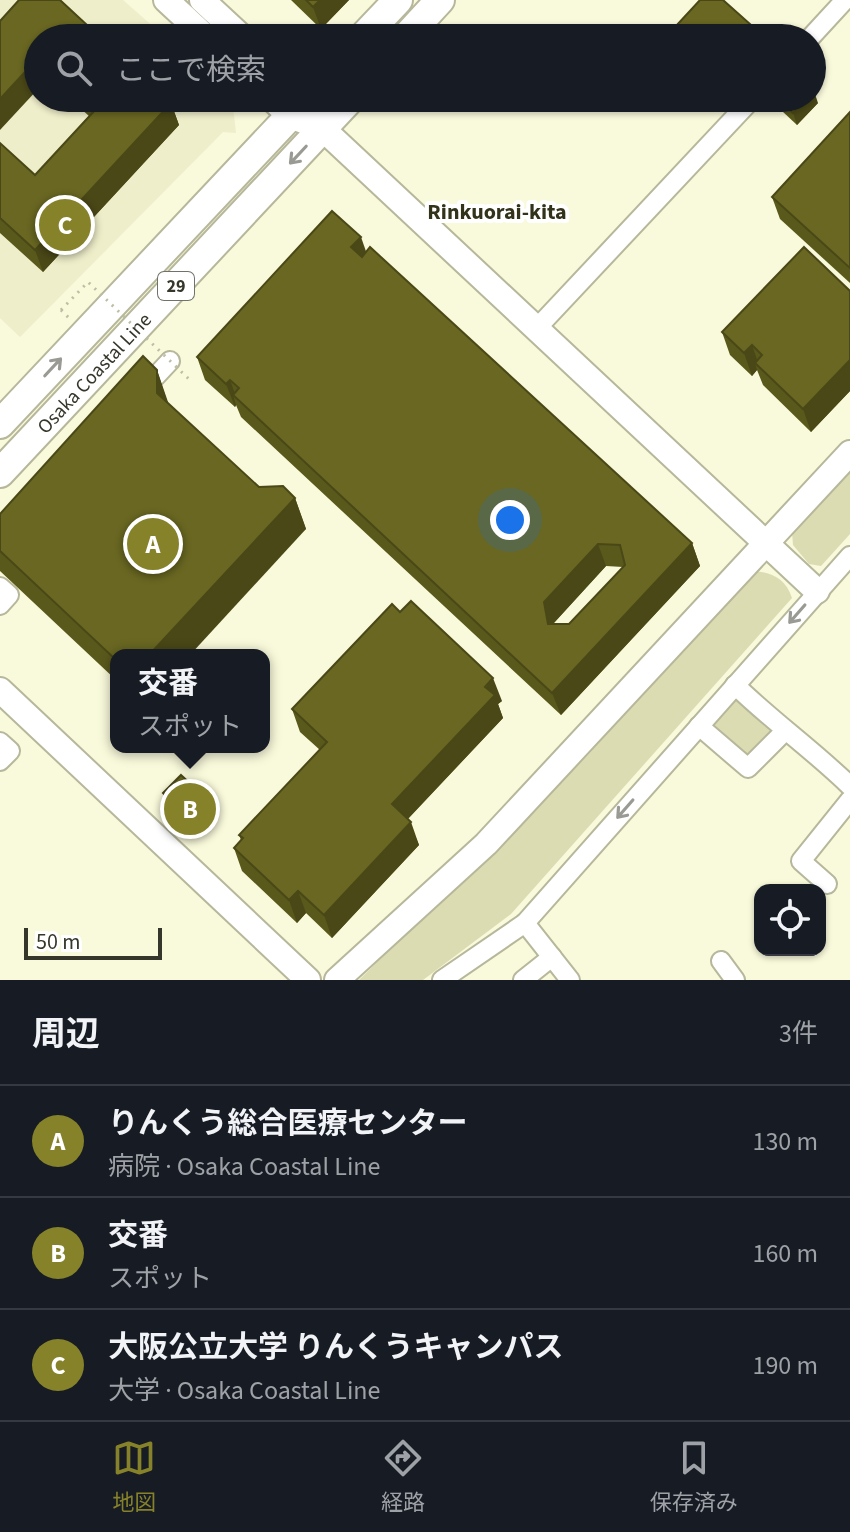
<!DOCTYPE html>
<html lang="ja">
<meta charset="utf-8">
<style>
body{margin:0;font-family:"Source Sans 3","Noto Sans JP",sans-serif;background:#242831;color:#f1f3f6}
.controls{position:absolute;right:24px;bottom:24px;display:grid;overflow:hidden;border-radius:16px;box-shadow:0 2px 6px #0004}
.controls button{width:72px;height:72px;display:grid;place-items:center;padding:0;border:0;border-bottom:2px solid #363941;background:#171b24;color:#f1f3f6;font:40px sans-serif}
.scale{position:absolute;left:24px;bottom:20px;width:138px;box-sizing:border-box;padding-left:8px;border:4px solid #36362b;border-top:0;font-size:22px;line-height:28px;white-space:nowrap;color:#36362b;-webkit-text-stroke:6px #fff;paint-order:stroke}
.you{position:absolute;left:510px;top:520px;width:28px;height:28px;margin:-20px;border:6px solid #fff;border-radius:50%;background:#1a73e8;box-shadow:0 0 0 12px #1a73e833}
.badge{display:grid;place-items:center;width:52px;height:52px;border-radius:50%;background:#86822a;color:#fff;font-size:26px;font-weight:700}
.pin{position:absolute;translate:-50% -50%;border:4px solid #fff;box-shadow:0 2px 8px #0006}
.popup{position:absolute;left:110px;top:649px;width:160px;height:104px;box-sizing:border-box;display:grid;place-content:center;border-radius:16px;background:#171b24;filter:drop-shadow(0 2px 6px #0005);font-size:26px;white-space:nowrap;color:#9ea1a6}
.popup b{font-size:30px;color:#f1f3f6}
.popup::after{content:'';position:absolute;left:50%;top:100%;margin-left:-16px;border:16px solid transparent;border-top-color:#171b24}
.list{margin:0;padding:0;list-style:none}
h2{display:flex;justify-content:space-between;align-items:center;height:104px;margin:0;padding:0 32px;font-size:34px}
h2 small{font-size:26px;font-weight:400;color:#9ea1a6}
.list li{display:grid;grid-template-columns:52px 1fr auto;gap:24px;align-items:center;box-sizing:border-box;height:112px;padding:0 32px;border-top:2px solid #363941}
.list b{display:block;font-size:30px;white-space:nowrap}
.list p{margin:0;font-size:26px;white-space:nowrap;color:#9ea1a6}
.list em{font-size:26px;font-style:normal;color:#9ea1a6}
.icon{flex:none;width:44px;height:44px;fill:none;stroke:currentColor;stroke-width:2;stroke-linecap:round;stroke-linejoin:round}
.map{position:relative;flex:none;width:850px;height:980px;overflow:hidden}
.search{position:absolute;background:#171b24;box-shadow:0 2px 6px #0004;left:24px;right:24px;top:24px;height:88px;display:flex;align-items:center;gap:20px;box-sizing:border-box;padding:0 28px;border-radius:44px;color:#9ea1a6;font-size:30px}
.sheet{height:440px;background:#171b24}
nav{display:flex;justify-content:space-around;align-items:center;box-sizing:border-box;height:112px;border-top:2px solid #363941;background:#171b24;font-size:22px;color:#9ea1a6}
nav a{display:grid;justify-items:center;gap:4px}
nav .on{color:#86822a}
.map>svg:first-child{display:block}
</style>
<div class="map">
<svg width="850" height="980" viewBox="0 0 850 980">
<rect width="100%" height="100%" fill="#f9f9db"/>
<polygon fill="#eeeeca" points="0,0 123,0 166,38 38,38 38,98 232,98 236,133 223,132 20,337 0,318"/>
<g fill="#dcdcb2">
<polygon points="850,470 850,534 821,566 809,564 793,545 792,532"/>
<path d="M753 571C772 572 786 579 792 598L511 914 423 980H359L587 756Z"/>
<polygon points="738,695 772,725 772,732 751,755 743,754 712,724"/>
</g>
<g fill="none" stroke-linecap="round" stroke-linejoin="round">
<g stroke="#b7b79b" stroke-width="22">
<g id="street">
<polyline points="810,38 845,0"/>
<polyline points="538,327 753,98"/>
<polyline points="141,392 170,361"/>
<polyline points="0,587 9,595 0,605"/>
<path d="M735 685C772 721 813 750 850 786"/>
<polyline points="699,726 748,768 784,732"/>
<polyline points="0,742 10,751 0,761"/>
<polyline points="827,884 801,861 850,800"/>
<polyline points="525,923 570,980"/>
<polyline points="721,961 735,980"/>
<polyline points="442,980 525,923 850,556"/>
<polyline points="523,980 552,957"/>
</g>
</g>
<g stroke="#b7b79b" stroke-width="28">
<g id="secondary">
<polyline points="166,0 207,38"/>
<polyline points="202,0 243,38"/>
<polyline points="271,98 290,116 306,122"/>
<polyline points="308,98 323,129 817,591"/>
<polyline points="0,690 308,980"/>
<polyline points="337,980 486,844 850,453"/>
</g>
</g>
<g stroke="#b7b79b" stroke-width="32">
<g id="primary">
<polyline points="362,38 398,0"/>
<polyline points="405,38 440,0"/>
<polyline points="0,424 307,98"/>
<polyline points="0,473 351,98"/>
</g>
</g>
<polyline stroke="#bebea5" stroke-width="3" stroke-dasharray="2 6" stroke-linecap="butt" points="61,310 70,319"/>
<use href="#street" stroke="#fff" stroke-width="18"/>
<use href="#secondary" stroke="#fff" stroke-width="24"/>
<use href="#primary" stroke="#fff" stroke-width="28"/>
<polyline stroke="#bebea5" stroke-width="3" stroke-dasharray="2 6" stroke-linecap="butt" points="61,310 88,282 192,382"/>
</g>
<g fill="#5a591c" fill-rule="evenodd">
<polygon points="291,0 349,0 321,29"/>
<polygon points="676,26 761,38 681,38"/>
<polygon points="69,98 166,98 171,103 179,125 43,272 0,233 0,143 35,175 89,116"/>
<polygon points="778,99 818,103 797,125 782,111"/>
<polygon points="850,112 850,283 780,219 772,197"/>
<path d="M366 252 692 543 700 566 561 715 241 417 236 405 235 407 205 380 197 357ZM606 566 623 567 569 624H553Z"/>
<polygon points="850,291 850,391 811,432 763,385 757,370 752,376 730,355 722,332"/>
<polygon points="157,370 168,404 259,487 295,498 306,529 116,655 116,680 0,571 0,514"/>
<polygon points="502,701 498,704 503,718 408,819 419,845 332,938 306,913 297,923 242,871 234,848 241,840 239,835 320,750 300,732 292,709"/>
<polygon points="163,793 209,801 213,813 196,831 168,805"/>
</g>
<g fill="#4a4817">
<polygon points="320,0 349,0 321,29 313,7"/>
<polygon points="38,58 38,89 0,130 0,99"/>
<polygon points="814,91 818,103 797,125 793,113 807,98 812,98 812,93"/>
<polygon points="171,103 179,125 43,272 35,250"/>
<polygon points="361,237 369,260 360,270 351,247"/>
<polygon points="752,345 760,368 755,363 757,370 752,376 744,353"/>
<polygon points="850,360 850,391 811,432 803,409"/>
<polygon points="157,370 168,402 169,425 157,393"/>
<polygon points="230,380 237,399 233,395 236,405 235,407 226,384"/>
<polygon points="295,498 306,529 190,655 149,655"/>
<polygon points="692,543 700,566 561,715 552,693"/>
<polygon points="598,544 606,566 552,625 548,624 544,602"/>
<polygon points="493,678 502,701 498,704 503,718 400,827 392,804"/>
<polygon points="209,801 213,813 196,831 191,820"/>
<polygon points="411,822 419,845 332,938 324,915"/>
<polygon points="298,891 306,913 297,923 289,900"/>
</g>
<g fill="#696721" stroke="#4a4817" stroke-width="2" fill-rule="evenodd">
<polygon points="19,0 60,0 101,38 38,38 38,58 0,99 0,21"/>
<polygon points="306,0 320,0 313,7"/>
<polygon points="700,0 723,0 759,32 754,38 690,38 676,26"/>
<polygon points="86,98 166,98 171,103 35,250 0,218 0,143 35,175 97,108"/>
<polygon points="779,98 807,98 793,113 778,99"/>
<polygon points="850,112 850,268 772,197"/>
<path d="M332 211 361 237 351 247 362 257 370 247 692 543 552 693 233 395 239 388 230 380 226 384 197 357ZM598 544 620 545 625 565 569 624H548L544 602Z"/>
<polygon points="804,247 850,291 850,360 803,409 755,363 762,355 752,345 744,353 722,332"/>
<polygon points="143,356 157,370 157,393 259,487 283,486 295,498 149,655 116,655 116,660 0,551 0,514"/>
<polygon points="411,601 493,678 485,687 495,695 392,804 411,822 324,915 298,891 289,900 234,848 243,838 239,835 327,742 292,709 392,604 400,612"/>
<polygon points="181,775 209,801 191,820 163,793"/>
</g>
<defs><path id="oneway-shaft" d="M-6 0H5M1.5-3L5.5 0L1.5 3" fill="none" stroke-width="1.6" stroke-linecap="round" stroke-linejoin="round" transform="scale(2)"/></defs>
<g stroke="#9a9a95">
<use href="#oneway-shaft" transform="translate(298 155) rotate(133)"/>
<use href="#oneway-shaft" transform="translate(53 367) rotate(-47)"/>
<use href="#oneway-shaft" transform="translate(797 614) rotate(131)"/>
<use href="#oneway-shaft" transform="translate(625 809) rotate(131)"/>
</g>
<g text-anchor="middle" stroke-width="8" stroke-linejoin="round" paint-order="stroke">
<rect fill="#fff" stroke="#72726b" stroke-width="2" x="158" y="272" width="36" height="28" rx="6"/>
<g font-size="18" font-weight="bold" fill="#36362b">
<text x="176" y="292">29</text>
</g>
<g font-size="20" fill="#36362b" stroke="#fff">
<text transform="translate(94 373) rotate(-47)" y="7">Osaka Coastal Line</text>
</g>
<g font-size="22" font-weight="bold" fill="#33331b" stroke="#fff">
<text x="497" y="219">Rinkuorai-kita</text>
</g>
</g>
</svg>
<div class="controls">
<button><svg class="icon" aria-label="locate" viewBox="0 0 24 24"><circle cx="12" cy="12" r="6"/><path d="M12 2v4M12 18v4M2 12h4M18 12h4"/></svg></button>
</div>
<div class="scale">50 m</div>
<div class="you"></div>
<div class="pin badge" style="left:153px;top:544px">A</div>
<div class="pin badge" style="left:190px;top:809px">B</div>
<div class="popup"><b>交番</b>スポット</div>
<div class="pin badge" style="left:65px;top:225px">C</div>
<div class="search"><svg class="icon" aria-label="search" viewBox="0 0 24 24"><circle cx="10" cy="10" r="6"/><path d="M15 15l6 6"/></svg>ここで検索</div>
</div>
<section class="sheet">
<h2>周辺<small>3件</small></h2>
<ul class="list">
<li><span class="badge">A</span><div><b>りんくう総合医療センター</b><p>病院 · Osaka Coastal Line</p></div><em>130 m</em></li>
<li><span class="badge">B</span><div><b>交番</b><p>スポット</p></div><em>160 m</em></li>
<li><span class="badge">C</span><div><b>大阪公立大学 りんくうキャンパス</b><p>大学 · Osaka Coastal Line</p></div><em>190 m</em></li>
</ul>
</section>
<nav>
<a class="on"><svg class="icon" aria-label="map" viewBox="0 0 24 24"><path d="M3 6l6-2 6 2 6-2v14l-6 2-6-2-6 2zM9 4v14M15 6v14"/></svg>地図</a>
<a><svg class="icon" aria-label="directions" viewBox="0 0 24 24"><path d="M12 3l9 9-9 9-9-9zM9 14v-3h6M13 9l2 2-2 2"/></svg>経路</a>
<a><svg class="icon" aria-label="saved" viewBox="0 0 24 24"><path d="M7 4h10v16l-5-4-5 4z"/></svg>保存済み</a>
</nav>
